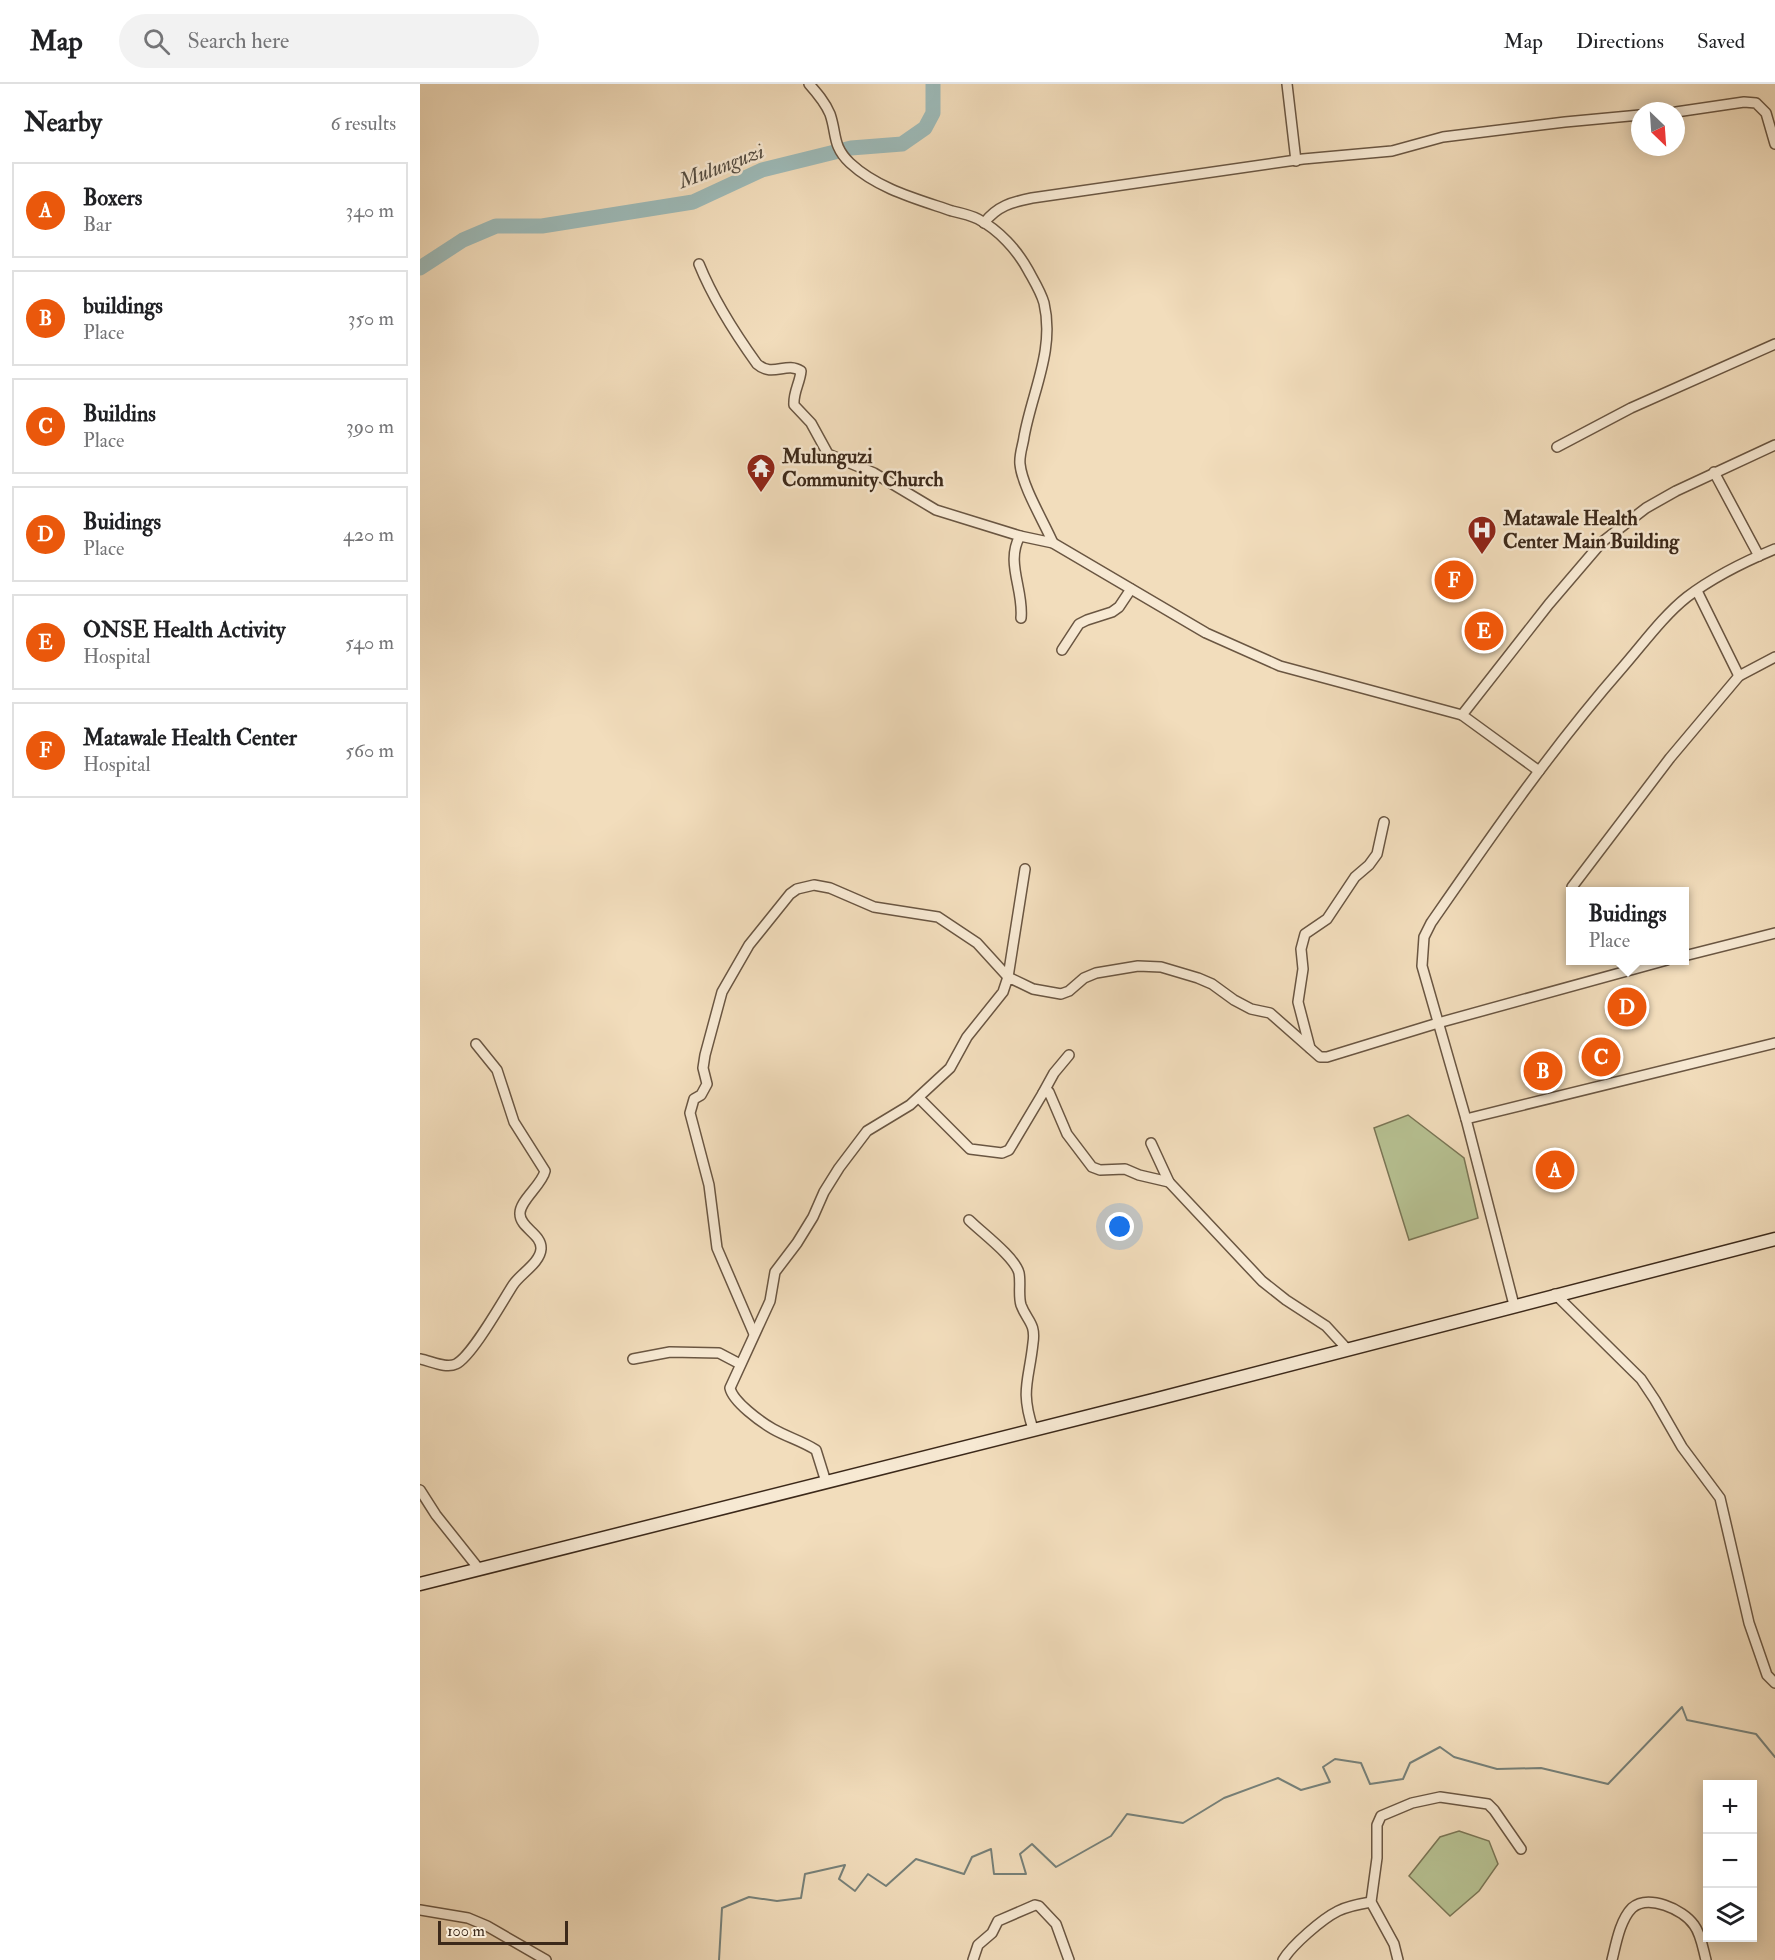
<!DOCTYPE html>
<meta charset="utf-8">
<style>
body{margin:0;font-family:"IM FELL Double Pica",serif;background:#f2f2f2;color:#202124}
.controls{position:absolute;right:18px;bottom:18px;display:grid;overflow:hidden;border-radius:0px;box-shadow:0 3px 15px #0003}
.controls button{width:54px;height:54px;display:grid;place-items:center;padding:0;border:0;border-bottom:2px solid #e0e0e0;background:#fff;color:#202124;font:30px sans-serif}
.compass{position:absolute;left:1211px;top:18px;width:54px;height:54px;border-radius:50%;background:#fff;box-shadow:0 3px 15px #0003;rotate:155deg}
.scale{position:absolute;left:18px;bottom:15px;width:130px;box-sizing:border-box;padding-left:6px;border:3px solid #3c291a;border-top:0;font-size:16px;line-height:21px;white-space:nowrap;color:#3c291a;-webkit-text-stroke:4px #f7e9d3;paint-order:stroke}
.you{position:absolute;left:700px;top:1143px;width:21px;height:21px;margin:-15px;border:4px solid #fff;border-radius:50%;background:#1a73e8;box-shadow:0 0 0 9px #1a73e833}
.badge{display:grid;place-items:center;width:39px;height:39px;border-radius:50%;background:#ea580c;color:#fff;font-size:20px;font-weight:700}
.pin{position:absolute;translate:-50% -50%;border:3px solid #fff;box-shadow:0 2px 6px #0006}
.popup{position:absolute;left:1146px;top:803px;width:123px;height:78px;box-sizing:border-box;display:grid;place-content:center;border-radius:0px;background:#fff;filter:drop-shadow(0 2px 4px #0005);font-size:20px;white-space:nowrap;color:#757577}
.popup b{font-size:22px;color:#202124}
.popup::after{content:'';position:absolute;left:50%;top:100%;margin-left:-12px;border:12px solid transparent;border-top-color:#fff}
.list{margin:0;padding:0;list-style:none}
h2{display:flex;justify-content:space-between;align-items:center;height:78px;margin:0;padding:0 24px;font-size:26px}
h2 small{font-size:20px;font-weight:400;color:#757577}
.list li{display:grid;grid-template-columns:39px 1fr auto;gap:18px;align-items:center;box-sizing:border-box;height:96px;margin:0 12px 12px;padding:0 12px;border:2px solid #e0e0e0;border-radius:0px}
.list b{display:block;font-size:22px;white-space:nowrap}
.list p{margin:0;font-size:20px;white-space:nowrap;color:#757577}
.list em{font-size:20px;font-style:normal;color:#757577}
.icon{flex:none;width:33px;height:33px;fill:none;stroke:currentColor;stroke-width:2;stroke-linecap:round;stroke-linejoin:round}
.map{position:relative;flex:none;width:1355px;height:1876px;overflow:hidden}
header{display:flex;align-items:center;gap:36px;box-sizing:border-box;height:84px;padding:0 30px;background:#fff;border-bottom:2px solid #e0e0e0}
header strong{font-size:28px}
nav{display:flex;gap:33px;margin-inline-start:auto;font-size:21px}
.search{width:420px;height:54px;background:#f2f2f2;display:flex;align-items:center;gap:15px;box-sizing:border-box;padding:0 21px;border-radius:33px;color:#757577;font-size:22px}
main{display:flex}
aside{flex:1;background:#fff}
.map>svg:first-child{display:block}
</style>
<header>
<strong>Map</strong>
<div class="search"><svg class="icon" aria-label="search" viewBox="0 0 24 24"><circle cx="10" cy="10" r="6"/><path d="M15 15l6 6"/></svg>Search here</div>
<nav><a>Map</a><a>Directions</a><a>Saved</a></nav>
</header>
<main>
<aside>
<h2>Nearby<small>6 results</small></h2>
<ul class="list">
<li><span class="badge">A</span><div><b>Boxers</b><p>Bar</p></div><em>340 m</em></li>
<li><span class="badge">B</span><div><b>buildings</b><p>Place</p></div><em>350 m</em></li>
<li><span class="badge">C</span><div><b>Buildins</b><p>Place</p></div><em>390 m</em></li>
<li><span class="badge">D</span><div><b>Buidings</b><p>Place</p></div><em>420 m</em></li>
<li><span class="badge">E</span><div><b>ONSE Health Activity</b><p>Hospital</p></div><em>540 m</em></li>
<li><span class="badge">F</span><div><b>Matawale Health Center</b><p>Hospital</p></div><em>560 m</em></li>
</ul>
</aside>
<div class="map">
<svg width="1355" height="1876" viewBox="0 0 1355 1876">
<rect width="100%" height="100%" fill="#f2ddbc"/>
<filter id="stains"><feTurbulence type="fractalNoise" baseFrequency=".00333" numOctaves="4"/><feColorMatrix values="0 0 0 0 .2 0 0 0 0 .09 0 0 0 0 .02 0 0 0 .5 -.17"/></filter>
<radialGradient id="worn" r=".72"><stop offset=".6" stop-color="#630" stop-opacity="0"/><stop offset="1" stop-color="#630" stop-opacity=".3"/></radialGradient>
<g fill="#b7c293" stroke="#7a7656" stroke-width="1.5">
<polygon points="988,1031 1044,1074 1058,1134 989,1156 954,1044"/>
<polygon points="1039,1747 1069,1757 1078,1780 1059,1807 1030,1832 989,1792 1020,1753"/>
</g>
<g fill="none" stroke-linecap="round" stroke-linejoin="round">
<polyline stroke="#768079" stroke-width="2" points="299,1876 302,1824 329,1813 357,1817 381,1814 385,1790 425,1781 419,1795 435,1807 448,1790 466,1802 496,1775 544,1790 552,1773 571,1765 574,1790 606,1790 600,1770 612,1760 636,1783 691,1752 707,1730 763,1739 804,1714 858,1694 881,1706 910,1698 903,1683 915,1675 941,1679 950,1700 983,1695 990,1679 1020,1663 1034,1673 1077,1685 1121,1684 1188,1700 1262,1623 1267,1636 1336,1650 1355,1673"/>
<polyline stroke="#9dbab8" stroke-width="15" points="0,184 43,156 76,142 122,142 273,118 342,86 431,64 482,60 505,44 513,29 513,0"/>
<g stroke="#6a5642" stroke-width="12">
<g id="street">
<path d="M389 0C397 9 405 18 410 30 417 50 412 62 430 79 458 105 497 115 532 127 541 129 550 131 558 135 579 146 597 166 608 186 614 197 621 208 624 219 635 266 612 308 604 353 603 361 599 371 600 380 602 402 624 438 633 459"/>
<polyline points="867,0 876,77"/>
<polyline points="1256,28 1324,18 1336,19 1346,29 1355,60"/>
<path d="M564 139C577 122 592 118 612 114L883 75 972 67 1023 53 1145 38 1220 31"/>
<path d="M279 180C294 217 314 248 337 280 353 294 366 277 381 287 380 299 373 308 374 321L391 339 408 370 454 389 516 426 600 452 633 459 786 549 860 582 1042 631"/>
<polyline points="1137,363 1211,324 1355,260"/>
<polyline points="1294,388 1339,472"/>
<path d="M600 452C585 478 604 506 601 534"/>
<polyline points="1277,507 1319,592"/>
<polyline points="642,566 659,540 667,536 692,528 699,523 711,505"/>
<polyline points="1119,687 1042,631 1129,520 1182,458 1226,424 1256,407 1355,361"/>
<polyline points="1152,803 1250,674 1319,592 1355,573"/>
<polyline points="1264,872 1355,849"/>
<polyline points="588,893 605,785"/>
<polyline points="890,964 878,918 883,885 881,865 885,850 907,835 935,793 949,781 957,770 964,738"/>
<polyline points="623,1009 634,989 649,971"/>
<polyline points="499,1014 550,1065 582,1069 589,1066 623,1009 629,1008 647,1050 672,1083 680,1086 705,1085 719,1091 749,1098"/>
<polyline points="1046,1035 1355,959"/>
<polyline points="731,1059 749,1098 842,1197 866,1216 906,1242 928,1266"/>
<path d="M549 1136C561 1148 595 1173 599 1189 601 1199 598 1211 601 1221 607 1237 616 1239 613 1259 609 1297 600 1306 613 1345"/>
<polyline points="1135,1210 1221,1295 1235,1316 1262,1363 1300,1414 1329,1539 1347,1591 1355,1599"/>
<path d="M1094 1221 1046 1035 1002 882 1004 853 1011 839C1072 751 1132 664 1202 584 1223 560 1243 532 1267 513 1292 494 1326 477 1355 465"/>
<polyline points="334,1250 297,1164 289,1101 270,1029 274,1015 281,1011 287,1000 283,984 285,971 302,908 329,861 370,810 377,805 394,801 410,804 454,823 518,833 557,859 588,893"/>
<path d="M0 1275C11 1277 26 1285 36 1280 52 1272 82 1218 93 1201 100 1190 120 1179 121 1165 122 1150 100 1144 100 1130 99 1117 122 1101 125 1087L94 1038 77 986 56 960"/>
<polyline points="213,1275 250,1268 299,1269 320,1280"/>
<path d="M406 1398 396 1366C382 1357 367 1353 353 1345 341 1338 313 1318 310 1304L350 1217 355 1188 377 1159 393 1133 404 1108 419 1084 447 1047 490 1021 530 984 547 953 583 908 588 893 613 905 641 910 649 907 664 894 676 889 718 882 741 883 778 894 792 900 814 916 831 925 850 929 900 973H907L1018 939 1247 876"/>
<polyline points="0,1406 16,1431 59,1485"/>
<polyline points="0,1826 48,1834 67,1842 126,1876"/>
<polyline points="553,1876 558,1861 572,1849 578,1837 615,1821 619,1822 636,1840 649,1876"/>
<path d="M863 1876C872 1861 902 1835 918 1827 928 1822 939 1820 951 1818"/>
<polyline points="978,1876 974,1860 951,1818 957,1774 957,1741 961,1732 992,1719 1020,1713 1068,1720 1074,1726 1101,1765"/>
<path d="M1192 1876C1196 1860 1200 1836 1212 1824 1228 1810 1263 1825 1274 1841 1281 1850 1283 1865 1286 1876"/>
</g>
</g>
<g stroke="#3c291a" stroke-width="15">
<polyline id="secondary" points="0,1500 733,1316 1355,1155"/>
</g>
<use href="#street" stroke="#f7e9d3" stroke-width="9"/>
<use href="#secondary" stroke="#f7e9d3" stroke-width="12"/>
</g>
<defs>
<g id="temple-pin" transform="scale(1.5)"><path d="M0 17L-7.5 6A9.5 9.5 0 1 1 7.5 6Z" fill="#8f2418" stroke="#f7e9d3"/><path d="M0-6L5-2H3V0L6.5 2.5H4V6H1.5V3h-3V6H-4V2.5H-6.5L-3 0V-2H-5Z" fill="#fff"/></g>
<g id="hospital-pin" transform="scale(1.5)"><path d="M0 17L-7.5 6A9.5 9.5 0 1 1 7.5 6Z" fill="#8f2418" stroke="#f7e9d3"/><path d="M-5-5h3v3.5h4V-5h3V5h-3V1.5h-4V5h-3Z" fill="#fff"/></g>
</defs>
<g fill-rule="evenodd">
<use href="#temple-pin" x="341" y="384"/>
<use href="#hospital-pin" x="1062" y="446"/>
</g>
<g text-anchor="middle" stroke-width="5" stroke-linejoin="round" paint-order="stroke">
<g font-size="20" font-weight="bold" fill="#3c291a" stroke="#f7e9d3" text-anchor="start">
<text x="362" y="379">Mulunguzi<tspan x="362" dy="23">Community Church</tspan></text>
<text x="1083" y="441">Matawale Health<tspan x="1083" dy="23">Center Main Building</tspan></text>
</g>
<g font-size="21" font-style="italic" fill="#544d42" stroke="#f7e9d3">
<text transform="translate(301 82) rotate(-21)" y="7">Mulunguzi</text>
</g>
</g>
<rect width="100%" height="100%" filter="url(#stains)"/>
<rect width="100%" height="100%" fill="url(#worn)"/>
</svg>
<div class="controls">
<button>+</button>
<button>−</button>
<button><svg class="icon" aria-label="layers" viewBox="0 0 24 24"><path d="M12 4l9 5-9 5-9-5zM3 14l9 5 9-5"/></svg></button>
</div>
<svg class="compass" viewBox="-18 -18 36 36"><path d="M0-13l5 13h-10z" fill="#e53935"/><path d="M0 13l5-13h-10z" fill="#757577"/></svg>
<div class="scale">100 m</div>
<div class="you"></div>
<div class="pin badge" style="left:1135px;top:1086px">A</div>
<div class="pin badge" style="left:1123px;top:987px">B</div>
<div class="pin badge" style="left:1181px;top:973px">C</div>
<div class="pin badge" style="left:1207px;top:923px">D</div>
<div class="popup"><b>Buidings</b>Place</div>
<div class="pin badge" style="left:1064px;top:547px">E</div>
<div class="pin badge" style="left:1034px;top:496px">F</div>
</div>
</main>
